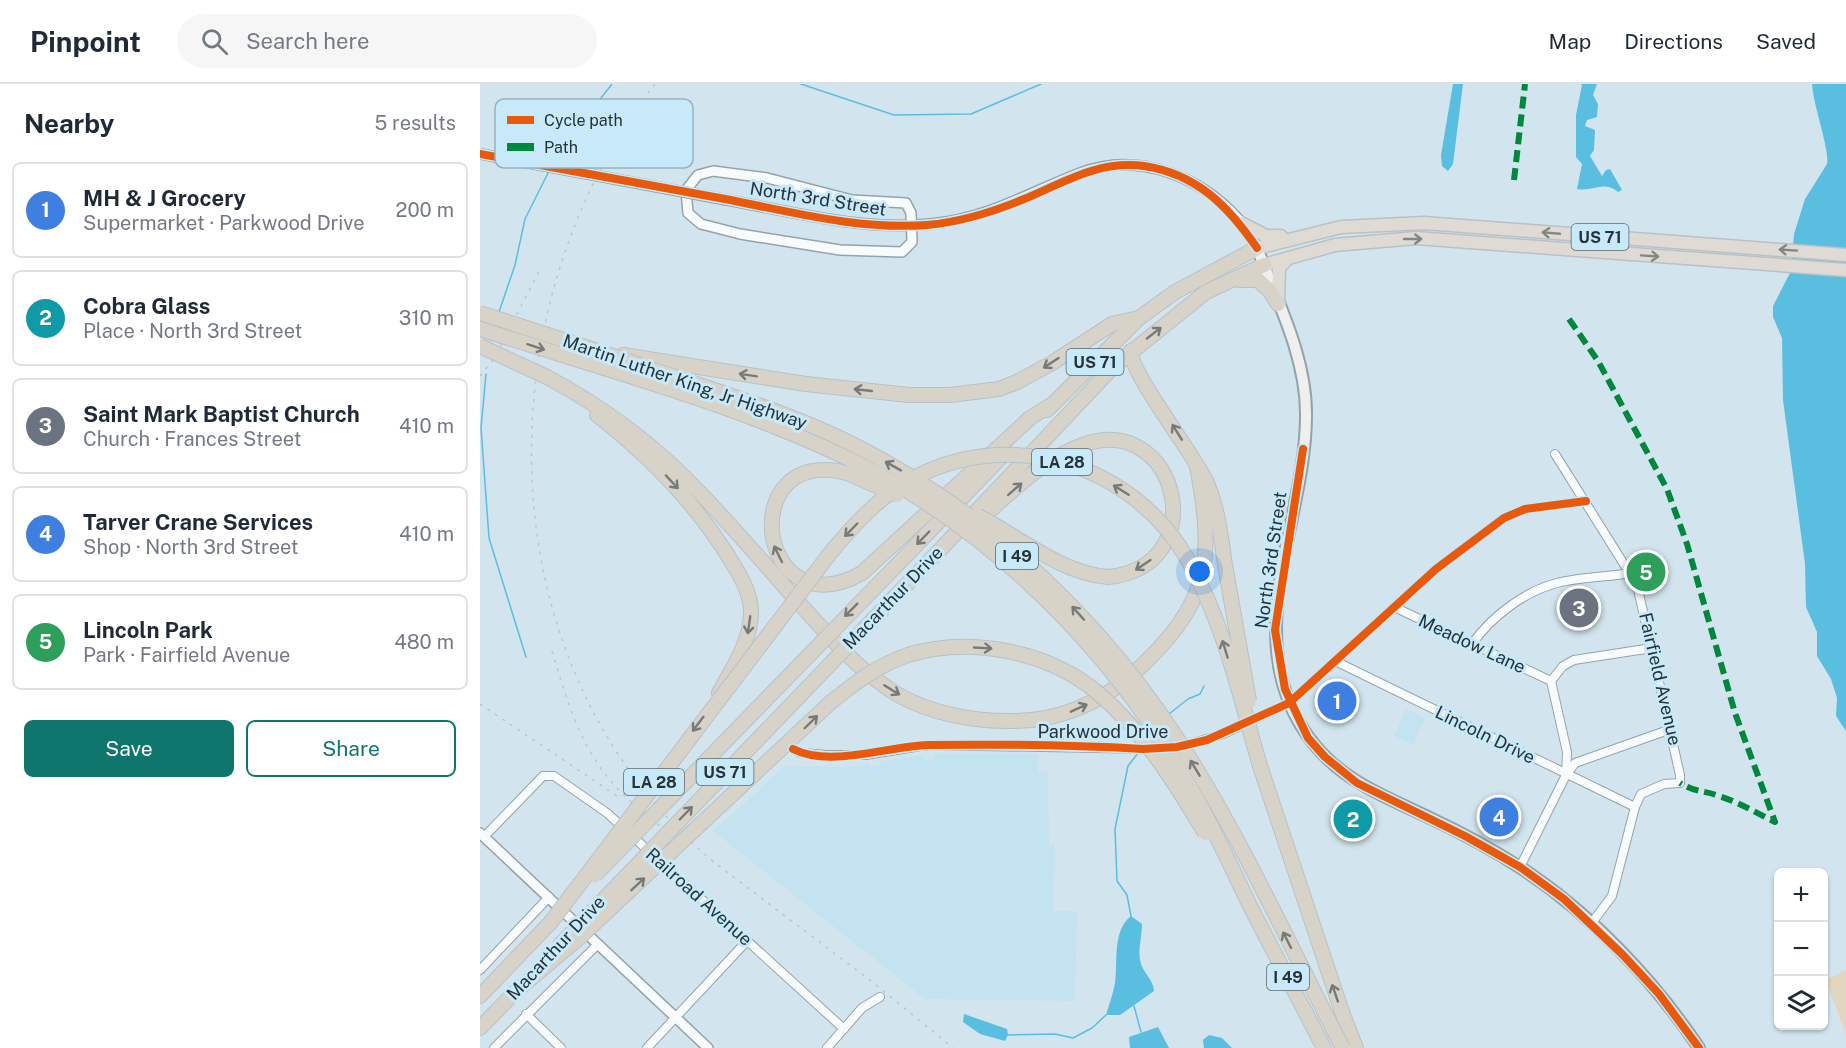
<!DOCTYPE html>
<meta charset="utf-8">
<style>
body{margin:0;font-family:"Public Sans",sans-serif;background:#f6f6f7;color:#1f2937}
.controls{position:absolute;right:18px;bottom:18px;display:grid;overflow:hidden;border-radius:9px;box-shadow:0 2px 4px #0004}
.controls button{width:54px;height:54px;display:grid;place-items:center;padding:0;border:0;border-bottom:2px solid #e0e1e3;background:#fff;color:#1f2937;font:30px sans-serif}
.you{position:absolute;left:720px;top:488px;width:21px;height:21px;margin:-15px;border:4px solid #fff;border-radius:50%;background:#1a73e8;box-shadow:0 0 0 9px #1a73e833}
.badge{display:grid;place-items:center;width:39px;height:39px;border-radius:50%;background:#0f766e;color:#fff;font-size:20px;font-weight:700}
.pin{position:absolute;translate:-50% -50%;border:3px solid #fff;box-shadow:0 2px 6px #0006}
.list{margin:0;padding:0;list-style:none}
h2{display:flex;justify-content:space-between;align-items:center;height:78px;margin:0;padding:0 24px;font-size:26px}
h2 small{font-size:20px;font-weight:400;color:#747a83}
.list li{display:grid;grid-template-columns:39px 1fr auto;gap:18px;align-items:center;box-sizing:border-box;height:96px;margin:0 12px 12px;padding:0 12px;border:2px solid #e0e1e3;border-radius:9px}
.list b{display:block;font-size:22px;white-space:nowrap}
.list p{margin:0;font-size:20px;white-space:nowrap;color:#747a83}
.list em{font-size:20px;font-style:normal;color:#747a83}
.actions{display:flex;gap:12px;padding:18px 24px}
.actions a{flex:1;padding:14px 0;border:2px solid #0f766e;border-radius:9px;text-align:center;font-size:21px;color:#0f766e}
.actions .main{background:#0f766e;color:#fff}
.icon{flex:none;width:33px;height:33px;fill:none;stroke:currentColor;stroke-width:2;stroke-linecap:round;stroke-linejoin:round}
.map{position:relative;flex:none;width:1366px;height:964px;overflow:hidden}
header{display:flex;align-items:center;gap:36px;box-sizing:border-box;height:84px;padding:0 30px;background:#fff;border-bottom:2px solid #e0e1e3}
header strong{font-size:28px}
nav{display:flex;gap:33px;margin-inline-start:auto;font-size:21px}
.search{width:420px;height:54px;background:#f6f6f7;display:flex;align-items:center;gap:15px;box-sizing:border-box;padding:0 21px;border-radius:33px;color:#747a83;font-size:22px}
main{display:flex}
aside{flex:1;background:#fff}
.map>svg:first-child{display:block}
</style>
<header>
<strong>Pinpoint</strong>
<div class="search"><svg class="icon" aria-label="search" viewBox="0 0 24 24"><circle cx="10" cy="10" r="6"/><path d="M15 15l6 6"/></svg>Search here</div>
<nav><a>Map</a><a>Directions</a><a>Saved</a></nav>
</header>
<main>
<aside>
<h2>Nearby<small>5 results</small></h2>
<ul class="list">
<li><span class="badge" style="background:#3f7fe0">1</span><div><b>MH &amp; J Grocery</b><p>Supermarket · Parkwood Drive</p></div><em>200 m</em></li>
<li><span class="badge" style="background:#0f9aa8">2</span><div><b>Cobra Glass</b><p>Place · North 3rd Street</p></div><em>310 m</em></li>
<li><span class="badge" style="background:#6b7280">3</span><div><b>Saint Mark Baptist Church</b><p>Church · Frances Street</p></div><em>410 m</em></li>
<li><span class="badge" style="background:#3f7fe0">4</span><div><b>Tarver Crane Services</b><p>Shop · North 3rd Street</p></div><em>410 m</em></li>
<li><span class="badge" style="background:#2e9e5b">5</span><div><b>Lincoln Park</b><p>Park · Fairfield Avenue</p></div><em>480 m</em></li>
</ul>
<div class="actions"><a class="main">Save</a><a>Share</a></div>
</aside>
<div class="map">
<svg width="1366" height="964" viewBox="0 0 1366 964">
<rect width="100%" height="100%" fill="#d2e5ee"/>
<g fill="#c3e3f1">
<polygon points="926,625 945,634 933,660 914,652"/>
<polygon points="455,670 558,670 558,687 568,687 569,761 575,761 573,827 597,827 595,917 445,915 233,747 305,682 369,683 389,679 390,683 399,682 401,677 444,671 445,676 454,675"/>
</g>
<g fill="#e3d6bf">
<polygon points="1179,477 1182,502 1165,506 1162,496 1157,497 1150,482"/>
<polygon points="1366,886 1366,951 1346,896"/>
</g>
<g fill="#5abee1">
<polygon points="973,0 983,0 973,80 968,87 962,82 961,71"/>
<path d="M1100 0H1117L1113 11 1118 20 1117 33 1107 36 1105 42 1115 46 1114 66 1110 72 1122 92 1126 86 1130 85 1142 106 1138 108C1123 96 1114 108 1097 105L1102 80 1096 73V31L1102 1Z"/>
<path d="M1332 0H1366V647L1356 632 1357 614 1351 595 1337 572V548L1326 523 1325 480 1303 316 1302 254 1293 233V222L1311 187 1314 150 1325 115 1347 80C1350 66 1333 21 1332 0Z"/>
<path d="M651 832 662 840C662 853 657 868 661 880 665 891 673 895 674 907L640 931H626C629 921 633 910 635 899 638 878 632 847 651 832Z"/>
<polygon points="484,930 527,945 528,951 525,957 500,950 483,938"/>
<polygon points="678,943 689,964 650,964 649,953"/>
<polygon points="729,951 742,954 752,964 724,964 723,956"/>
</g>
<g fill="none" stroke-linecap="round" stroke-linejoin="round">
<g stroke="#5abee1" stroke-width="1.5">
<polyline points="321,0 414,31 491,30 561,0"/>
<polyline points="73,80 85,60 132,0"/>
<polyline points="19,228 35,181 45,135 69,87"/>
<polyline points="6,290 1,344 9,454 46,573"/>
<polyline points="689,630 708,615 720,610 724,602"/>
<polyline points="651,832 647,811 637,797 635,745 648,682 658,669"/>
<polyline points="654,922 661,948"/>
<polyline points="528,951 575,950 593,954 612,944 626,931"/>
</g>
<g stroke="#94a3aa" stroke-width="10">
<g id="minor">
<polyline points="1075,370 1157,501 1200,691 1200,699 1184,700 1161,710 1155,723 1132,812 1111,840"/>
<polyline points="914,523 1071,597"/>
<path d="M992 560C1011 533 1045 507 1077 499 1101 493 1127 493 1151 489"/>
<polyline points="855,577 1155,723"/>
<polyline points="1071,597 1083,582 1094,576 1172,564"/>
<polyline points="700,663 743,650 809,619 956,485 1024,434 1045,425 1106,417"/>
<polyline points="313,665 320,669 347,671 386,671 447,661 670,665"/>
<polyline points="1086,691 1095,679 1191,645"/>
<polyline points="4,753 63,692 74,692 127,729 364,945"/>
<polyline points="1040,783 1086,691 1087,668 1071,597"/>
<polyline points="0,886 69,813"/>
<polyline points="46,930 81,964"/>
<polyline points="14,964 117,861"/>
<polyline points="167,964 267,857"/>
<polyline points="347,964 382,924 400,913"/>
</g>
</g>
<g stroke="#94a3aa" stroke-width="12">
<g id="tertiary">
<polygon points="233,87 287,94 372,116 426,119 431,129 432,158 422,168 360,166 260,150 221,140 208,129 206,106 218,91"/>
<path d="M247 116C313 128 382 147 450 140 507 135 548 109 600 89 658 67 721 92 760 137 766 145 771 155 777 164"/>
<polyline points="0,749 228,964"/>
</g>
</g>
<g stroke="#94a3aa" stroke-width="14">
<path id="secondary" d="M777 164C797 216 826 273 826 329 827 428 767 533 814 629 845 691 894 707 952 735 982 749 1013 766 1041 784 1110 829 1173 895 1219 964"/>
</g>
<g stroke="#b8c1c5" stroke-width="15">
<g id="trunk">
<polyline points="761,139 786,152 801,152"/>
<polyline points="777,164 861,143 944,139 1366,171"/>
<polyline points="784,181 855,161 936,154 1366,186"/>
<polyline points="798,220 799,184 808,174"/>
</g>
</g>
<g stroke="#b8c1c5" stroke-width="16">
<g id="motorway">
<polyline points="759,196 778,196 789,206 798,220"/>
<path d="M651 267C650 289 714 370 727 399 738 425 741 453 745 481"/>
<polyline points="143,271 326,300 429,311 470,311 519,305 537,298 572,279 632,240 659,234"/>
<path d="M67 293C125 324 176 362 220 409 255 445 287 483 320 520 349 552 378 586 415 609 450 630 496 638 536 637 580 636 621 619 654 589 729 520 735 480 717 382"/>
<polyline points="567,326 659,234 695,208 777,164"/>
<path d="M117 331C167 370 210 413 245 467 256 485 269 503 271 525 272 556 253 583 239 609"/>
<path d="M367 389C253 360 277 548 382 489L550 334 571 321"/>
<path d="M495 440C529 410 562 375 605 360 699 329 734 483 628 493"/>
<polyline points="457,469 634,282 726,208 784,181"/>
<polyline points="413,485 526,368"/>
<polyline points="780,682 862,928 876,964"/>
<polyline points="771,824 844,964"/>
<polyline points="0,912 71,838"/>
<polyline points="0,944 35,908"/>
</g>
</g>
<use href="#minor" stroke="#f8fbfc" stroke-width="8"/>
<use href="#tertiary" stroke="#f8fbfc" stroke-width="9"/>
<use href="#secondary" stroke="#efefed" stroke-width="10"/>
<use href="#trunk" stroke="#dfdbd4" stroke-width="12"/>
<use href="#motorway" stroke="#d8d3c9" stroke-width="14"/>
<g stroke="#c0c5c7" stroke-width="1.5" stroke-dasharray="3 6" stroke-linecap="butt">
<path d="M175 0C0 226 3 586 235 779L395 900 473 964"/>
<polyline points="0,292 14,275 60,185"/>
<path d="M72 567C86 613 98 658 130 696 147 717 170 734 191 751"/>
<polyline points="0,620 137,712"/>
</g>
<g stroke="#94a3aa" stroke-width="12" stroke-linecap="butt">
<polyline id="tertiary-bridge" points="0,70 247,116"/>
</g>
<g stroke="#b8c1c5" stroke-width="16" stroke-linecap="butt">
<g id="motorway-bridge">
<path d="M0 229C66 250 133 272 199 294 258 314 316 332 372 360 514 431 630 544 712 678 769 770 813 869 863 964"/>
<path d="M0 245C123 285 250 318 367 374 496 436 609 543 686 663 719 714 745 769 771 824"/>
<polyline points="0,262 67,293"/>
<polyline points="367,389 417,411"/>
<path d="M498 432C540 453 580 489 628 493"/>
<polyline points="745,481 769,617"/>
<polyline points="115,791 413,485"/>
<path d="M71 838 351 468C373 442 398 414 428 397 526 341 652 378 708 476 744 539 760 613 780 682"/>
<polyline points="78,863 457,469"/>
<path d="M35 908 99 854 351 618C375 599 398 581 428 571 490 552 568 567 618 609 663 647 695 699 725 749"/>
</g>
</g>
<use href="#tertiary-bridge" stroke="#f8fbfc" stroke-width="9"/>
<use href="#motorway-bridge" stroke="#d8d3c9" stroke-width="14"/>
<g stroke="#00873e" stroke-width="6" stroke-dasharray="12 6" stroke-linecap="butt">
<polyline points="1034,96 1045,0"/>
<path d="M1089 235 1118 277 1187 405 1207 460 1255 629 1295 738C1276 729 1259 718 1239 712 1224 706 1216 709 1200 699"/>
</g>
<g stroke="#c7e9f9" stroke-width="11">
<g id="cycleway">
<path d="M0 70C82 85 164 100 245 115 312 128 379 146 447 141 480 138 513 128 544 115 583 99 618 76 664 82 717 90 748 122 777 164"/>
<polyline points="823,365 795,546 805,605 828,654 845,673 877,699 985,752 1040,783 1084,815 1143,871 1179,910 1219,964"/>
<path d="M313 665C350 684 409 662 448 661 519 660 592 661 663 665L697 663 727 656 809 619 956 485 1024 434 1045 425 1106 417"/>
</g>
</g>
<use href="#cycleway" stroke="#e8590c" stroke-width="8"/>
</g>
<defs><path id="oneway-shaft" d="M-6 0H5M1.5-3L5.5 0L1.5 3" fill="none" stroke-width="1.6" stroke-linecap="round" stroke-linejoin="round" transform="scale(1.5)"/></defs>
<g stroke="#828786">
<use href="#oneway-shaft" transform="translate(1071 149) rotate(-175)"/>
<use href="#oneway-shaft" transform="translate(933 155)"/>
<use href="#oneway-shaft" transform="translate(1308 166) rotate(-176)"/>
<use href="#oneway-shaft" transform="translate(1170 172) rotate(4)"/>
</g>
<g stroke="#767b79">
<use href="#oneway-shaft" transform="translate(674 249) rotate(-38)"/>
<use href="#oneway-shaft" transform="translate(56 263) rotate(18)"/>
<use href="#oneway-shaft" transform="translate(571 279) rotate(147)"/>
<use href="#oneway-shaft" transform="translate(268 291) rotate(-171)"/>
<use href="#oneway-shaft" transform="translate(383 306) rotate(-174)"/>
<use href="#oneway-shaft" transform="translate(697 348) rotate(-122)"/>
<use href="#oneway-shaft" transform="translate(413 382) rotate(-151)"/>
<use href="#oneway-shaft" transform="translate(192 398) rotate(47)"/>
<use href="#oneway-shaft" transform="translate(535 405) rotate(-41)"/>
<use href="#oneway-shaft" transform="translate(641 406) rotate(-148)"/>
<use href="#oneway-shaft" transform="translate(371 446) rotate(134)"/>
<use href="#oneway-shaft" transform="translate(443 454) rotate(134)"/>
<use href="#oneway-shaft" transform="translate(298 470) rotate(-116)"/>
<use href="#oneway-shaft" transform="translate(663 481) rotate(146)"/>
<use href="#oneway-shaft" transform="translate(371 526) rotate(135)"/>
<use href="#oneway-shaft" transform="translate(598 529) rotate(-132)"/>
<use href="#oneway-shaft" transform="translate(269 541) rotate(98)"/>
<use href="#oneway-shaft" transform="translate(503 564) rotate(3)"/>
<use href="#oneway-shaft" transform="translate(745 565) rotate(-107)"/>
<use href="#oneway-shaft" transform="translate(412 606) rotate(32)"/>
<use href="#oneway-shaft" transform="translate(599 624) rotate(-24)"/>
<use href="#oneway-shaft" transform="translate(331 638) rotate(-44)"/>
<use href="#oneway-shaft" transform="translate(218 640) rotate(127)"/>
<use href="#oneway-shaft" transform="translate(715 684) rotate(-121)"/>
<use href="#oneway-shaft" transform="translate(206 729) rotate(-46)"/>
<use href="#oneway-shaft" transform="translate(158 800) rotate(-43)"/>
<use href="#oneway-shaft" transform="translate(807 856) rotate(-117)"/>
<use href="#oneway-shaft" transform="translate(855 909) rotate(-109)"/>
</g>
<g text-anchor="middle" stroke-width="6" stroke-linejoin="round" paint-order="stroke">
<g fill="#c7e9f9" stroke="#566a72" stroke-width="1.5">
<rect x="1091.5" y="140" width="57" height="26" rx="4.5"/>
<rect x="586.5" y="265" width="57" height="26" rx="4.5"/>
<rect x="552" y="365" width="60" height="26" rx="4.5"/>
<rect x="516" y="459" width="42" height="26" rx="4.5"/>
<rect x="216.5" y="675" width="57" height="26" rx="4.5"/>
<rect x="144" y="685" width="60" height="26" rx="4.5"/>
<rect x="787" y="880" width="42" height="26" rx="4.5"/>
</g>
<g font-size="16" font-weight="bold" fill="#253338">
<text x="1120" y="159">US 71</text>
<text x="615" y="284">US 71</text>
<text x="582" y="384">LA 28</text>
<text x="537" y="478">I 49</text>
<text x="245" y="694">US 71</text>
<text x="174" y="704">LA 28</text>
<text x="808" y="899">I 49</text>
</g>
<g font-size="18" fill="#253338" stroke="#c7e9f9">
<text transform="translate(338 115) rotate(9)" y="6">North 3rd Street</text>
<text transform="translate(205 298) rotate(19)" y="6">Martin Luther King, Jr Highway</text>
<text transform="translate(791 476) rotate(-82)" y="6">North 3rd Street</text>
<text transform="translate(413 514) rotate(-46)" y="6">Macarthur Drive</text>
<text transform="translate(992 560) rotate(25)" y="6">Meadow Lane</text>
<text transform="translate(1180 595) rotate(77)" y="6">Fairfield Avenue</text>
<text x="623" y="654">Parkwood Drive</text>
<text transform="translate(1005 651) rotate(26)" y="6">Lincoln Drive</text>
<text transform="translate(219 813) rotate(42)" y="6">Railroad Avenue</text>
<text transform="translate(76 864) rotate(-47)" y="6">Macarthur Drive</text>
</g>
</g>
<rect x="15" y="15" width="198" height="69" rx="9" fill="#c7e9f9" stroke="#96b2bf" stroke-width="1.5"/>
<rect x="27" y="32" width="27" height="8" fill="#e8590c"/>
<rect x="27" y="59" width="27" height="8" fill="#00873e"/>
<g font-size="16" fill="#253338">
<text x="64" y="42">Cycle path</text>
<text x="64" y="69">Path</text>
</g>
</svg>
<div class="controls">
<button>+</button>
<button>−</button>
<button><svg class="icon" aria-label="layers" viewBox="0 0 24 24"><path d="M12 4l9 5-9 5-9-5zM3 14l9 5 9-5"/></svg></button>
</div>
<div class="you"></div>
<div class="pin badge" style="left:857px;top:617px;background:#3f7fe0">1</div>
<div class="pin badge" style="left:873px;top:735px;background:#0f9aa8">2</div>
<div class="pin badge" style="left:1099px;top:524px;background:#6b7280">3</div>
<div class="pin badge" style="left:1019px;top:733px;background:#3f7fe0">4</div>
<div class="pin badge" style="left:1166px;top:488px;background:#2e9e5b">5</div>
</div>
</main>
